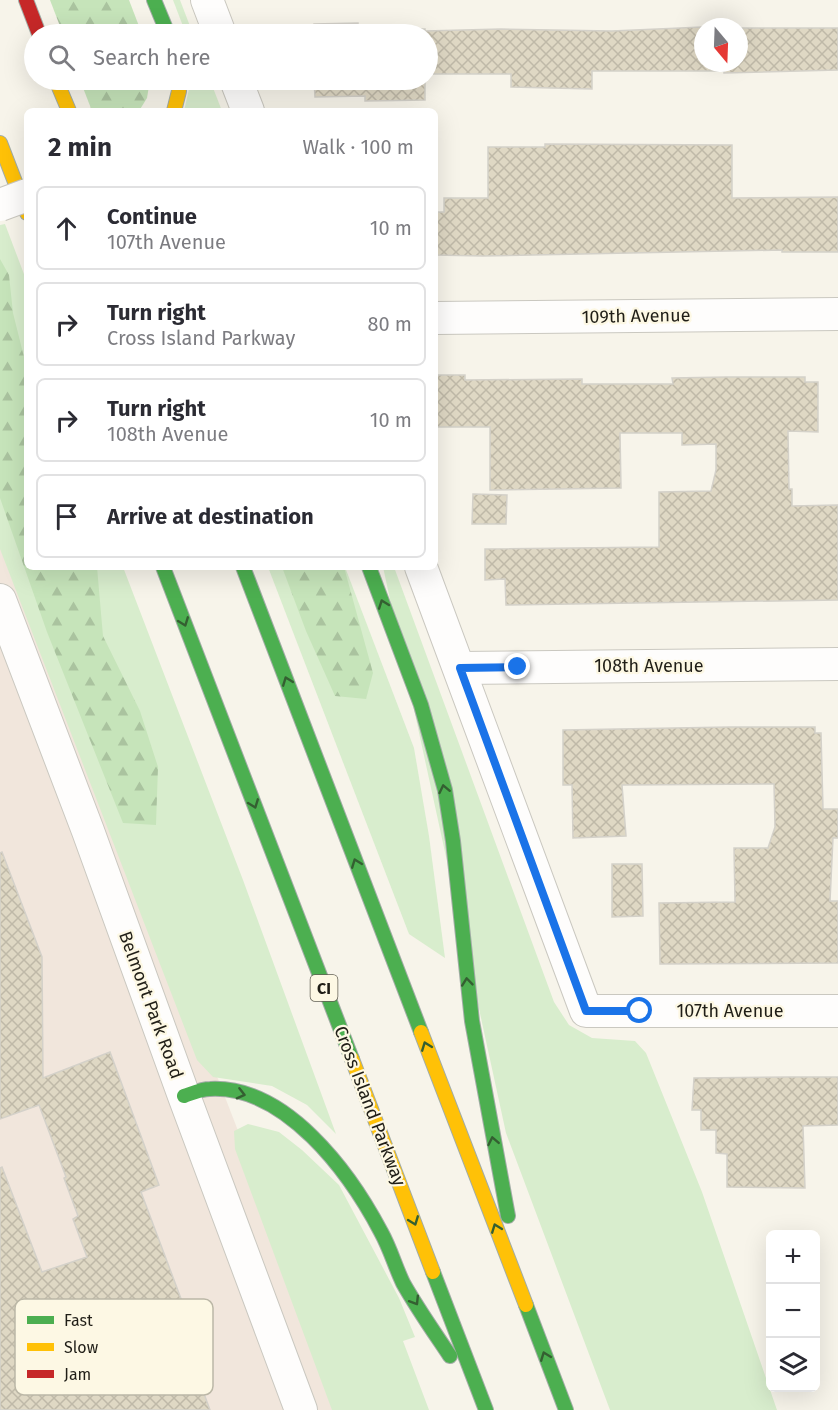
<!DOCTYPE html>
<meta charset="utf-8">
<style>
body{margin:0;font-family:"Fira Sans",sans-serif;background:#f2f2f3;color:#2b2b33}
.controls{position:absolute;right:18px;bottom:18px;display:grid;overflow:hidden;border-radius:9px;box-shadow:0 6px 24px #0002}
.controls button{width:54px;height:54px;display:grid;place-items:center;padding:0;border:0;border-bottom:2px solid #e1e1e2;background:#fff;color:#2b2b33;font:30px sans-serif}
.compass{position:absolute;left:694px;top:18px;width:54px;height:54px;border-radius:50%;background:#fff;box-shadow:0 6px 24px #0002;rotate:161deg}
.stop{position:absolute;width:18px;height:18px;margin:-14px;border:4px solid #1a73e8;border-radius:50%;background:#fff}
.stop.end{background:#1a73e8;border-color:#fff;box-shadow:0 2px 6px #0008}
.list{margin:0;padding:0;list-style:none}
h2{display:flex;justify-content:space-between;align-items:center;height:78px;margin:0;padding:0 24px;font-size:26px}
h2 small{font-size:20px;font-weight:400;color:#7c7c81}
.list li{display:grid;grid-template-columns:39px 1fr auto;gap:18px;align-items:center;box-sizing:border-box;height:84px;margin:0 12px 12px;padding:0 12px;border:2px solid #e1e1e2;border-radius:9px}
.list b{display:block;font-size:22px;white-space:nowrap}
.list p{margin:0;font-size:20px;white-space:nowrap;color:#7c7c81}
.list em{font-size:20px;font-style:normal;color:#7c7c81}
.icon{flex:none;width:33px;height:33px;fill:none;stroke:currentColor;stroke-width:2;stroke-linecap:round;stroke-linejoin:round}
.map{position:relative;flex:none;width:838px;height:1410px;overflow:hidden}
.search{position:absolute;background:#fff;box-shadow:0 6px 24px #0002;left:24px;top:24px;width:414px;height:66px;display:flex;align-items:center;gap:15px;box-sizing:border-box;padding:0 21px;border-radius:33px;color:#7c7c81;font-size:22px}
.panel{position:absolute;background:#fff;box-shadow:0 6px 24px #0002;left:24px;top:108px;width:414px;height:462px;border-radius:9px}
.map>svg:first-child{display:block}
</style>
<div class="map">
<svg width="838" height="1410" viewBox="0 0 838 1410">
<defs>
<pattern id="forest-firs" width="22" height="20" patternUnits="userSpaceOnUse" patternTransform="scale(1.5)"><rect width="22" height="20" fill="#c6e4ba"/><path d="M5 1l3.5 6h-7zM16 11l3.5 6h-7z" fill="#aac39f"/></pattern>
<pattern id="building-cross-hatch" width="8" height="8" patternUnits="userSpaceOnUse" patternTransform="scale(1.5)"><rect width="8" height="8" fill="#dfd8c4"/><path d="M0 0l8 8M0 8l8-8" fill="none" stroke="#bfb9a8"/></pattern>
</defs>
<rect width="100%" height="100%" fill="#f7f4ea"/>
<polygon fill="#f1e6dc" points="0,515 346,1410 0,1410"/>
<g fill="#d8edcd">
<polygon points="173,0 180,0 193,34 186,34"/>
<polygon points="191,80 210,80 222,111 184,111"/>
<polygon points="5,224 27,282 27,567 123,567 243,880 336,1134 307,1105 272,1086 213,1077 197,1060 0,549 0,225"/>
<polygon points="268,567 345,567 414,748 429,836 445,958 409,934"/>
<polygon points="383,567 394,567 554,1002 569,1025 592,1038 635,1041 646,1053 702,1192 777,1410 610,1410 506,1133"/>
<polygon points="248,1124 279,1132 302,1150 339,1185 399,1298 415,1337 403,1341 429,1410 332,1410 235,1149 234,1131"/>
</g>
<g fill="url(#forest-firs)">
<polygon points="50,0 129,0 142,34 63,34"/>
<polygon points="80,80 150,80 147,98 139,111 92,111"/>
<polygon points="0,259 9,275 13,313 27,369 27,567 97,567 103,636 140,711 158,767 156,825 123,823 47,632 0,498"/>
<polygon points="282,567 344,567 373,673 366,699 335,696 306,631"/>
</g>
<g fill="url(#building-cross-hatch)" stroke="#d4d1c9" stroke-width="1.5">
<polygon points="358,23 358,29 425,29 425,31 501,29 612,31 702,27 703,63 739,63 739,28 838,28 838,70 724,73 724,71 592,71 592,89 511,87 511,74 428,74 428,34 314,34 314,24"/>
<polygon points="314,80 425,80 425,100 365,101 365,96 315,97"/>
<polygon points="545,144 732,145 732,198 838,197 838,252 782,252 782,250 483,256 435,255 435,212 444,212 444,198 488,198 488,147 545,147"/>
<polygon points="435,375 465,375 465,380 582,379 582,384 673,384 672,378 727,377 805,377 805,382 818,382 818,432 788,431 789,489 792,489 792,506 838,505 838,600 506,605 505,579 485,580 485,549 659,547 659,492 711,491 716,470 716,444 682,445 682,433 620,433 621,488 490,490 490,427 435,427"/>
<polygon points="473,494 507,495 506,524 472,524"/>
<polygon points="730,727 815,727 815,733 821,733 823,809 838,809 838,838 833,838 830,901 838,901 838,963 660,964 659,903 735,902 734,848 768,848 775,827 774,784 622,785 626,836 573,838 572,785 563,785 563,730"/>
<polygon points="2,852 42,957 43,1078 110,1052 159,1185 141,1192 210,1376 199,1380 210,1410 0,1410 0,1168 2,1167 42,1272 87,1257 73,1219 78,1216 64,1178 66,1177 39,1105 0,1119 0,853"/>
<polygon points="612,864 642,864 643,916 612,917"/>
<polygon points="789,1077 838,1077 838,1125 803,1126 805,1188 727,1187 727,1154 716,1153 716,1130 701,1130 701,1110 692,1110 694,1078"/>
</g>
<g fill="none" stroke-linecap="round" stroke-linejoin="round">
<g stroke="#cac8c0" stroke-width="34">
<g id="street">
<polyline points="207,0 220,34"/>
<polyline points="236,80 248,111"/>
<polyline points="435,318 838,314"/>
<polyline points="421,567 586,1011 838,1011"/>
<polyline points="0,600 88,831 184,1096 301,1410"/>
<polyline points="460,668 838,664"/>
</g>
</g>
<g stroke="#a2aca6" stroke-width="16">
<g id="fast">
<polyline points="154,0 168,34"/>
<polyline points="163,567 352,1059"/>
<polyline points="243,567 421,1032"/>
<polyline points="369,567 421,705 445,790 453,841 472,1021 508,1216"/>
<path d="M184 1096C193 1093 201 1089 210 1089 286 1085 350 1173 381 1232 390 1248 395 1266 403 1283 417 1308 434 1332 450 1356"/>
<polyline points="433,1272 486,1410"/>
<polyline points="526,1305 566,1410"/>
</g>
</g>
<g stroke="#a2aca6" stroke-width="16">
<g id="slow">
<polyline points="56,80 69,111"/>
<polyline points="174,111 179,91 178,80"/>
<polyline points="0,143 27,213"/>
<polyline points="421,1032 526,1305"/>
<polyline points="352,1059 433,1272"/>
</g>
</g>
<g stroke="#a2aca6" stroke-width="16">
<polyline id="jam" points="26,0 39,34"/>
</g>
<use href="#street" stroke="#fefdfc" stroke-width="32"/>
<use href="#fast" stroke="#4caf50" stroke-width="14"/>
<use href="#slow" stroke="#ffc107" stroke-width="14"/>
<use href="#jam" stroke="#c62828" stroke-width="14"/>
<g stroke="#cac8c0" stroke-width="34" stroke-linecap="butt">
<polyline id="street-bridge" points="0,205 27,195"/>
</g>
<use href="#street-bridge" stroke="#fefdfc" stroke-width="32"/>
</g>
<defs><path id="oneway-chevron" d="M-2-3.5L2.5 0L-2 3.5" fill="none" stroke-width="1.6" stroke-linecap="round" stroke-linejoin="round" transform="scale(1.5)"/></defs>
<g stroke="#345f31">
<use href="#oneway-chevron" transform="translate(383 604) rotate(-110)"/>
<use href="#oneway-chevron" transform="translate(184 622) rotate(69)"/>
<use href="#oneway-chevron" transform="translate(287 681) rotate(-111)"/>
<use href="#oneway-chevron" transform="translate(444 789) rotate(-102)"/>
<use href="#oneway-chevron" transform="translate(254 804) rotate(69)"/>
<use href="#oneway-chevron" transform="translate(356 863) rotate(-111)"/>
<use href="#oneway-chevron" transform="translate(467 982) rotate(-96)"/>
<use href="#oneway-chevron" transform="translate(426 1046) rotate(-111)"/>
<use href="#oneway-chevron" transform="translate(241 1094) rotate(14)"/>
<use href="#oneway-chevron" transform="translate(493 1141) rotate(-101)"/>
<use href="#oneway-chevron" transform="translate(414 1221) rotate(69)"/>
<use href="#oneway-chevron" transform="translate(496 1228) rotate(-111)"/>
<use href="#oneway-chevron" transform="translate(415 1301) rotate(58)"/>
<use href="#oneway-chevron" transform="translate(545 1356) rotate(-111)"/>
</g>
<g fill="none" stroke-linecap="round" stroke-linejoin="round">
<polyline stroke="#1a73e8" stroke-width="8" points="518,667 460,668 586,1011 640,1011"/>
</g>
<g text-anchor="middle" stroke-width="4.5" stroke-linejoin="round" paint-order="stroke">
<rect fill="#fdf8e4" stroke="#625f54" stroke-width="1.5" x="310.5" y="975" width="27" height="26" rx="4.5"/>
<g font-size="16" font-weight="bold" fill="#201e17">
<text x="324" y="994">CI</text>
</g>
<g font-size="18" fill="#201e17" stroke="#fdf8e4">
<text transform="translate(636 316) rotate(-1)" y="6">109th Avenue</text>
<text x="649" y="672">108th Avenue</text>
<text transform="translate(151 1005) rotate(70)" y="6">Belmont Park Road</text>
<text x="730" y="1017">107th Avenue</text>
<text transform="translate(370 1106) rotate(69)" y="6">Cross Island Parkway</text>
</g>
</g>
<rect x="15" y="1299" width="198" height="96" rx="9" fill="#fdf8e4" stroke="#bbb7a6" stroke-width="1.5"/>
<rect x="27" y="1316" width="27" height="8" fill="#4caf50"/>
<rect x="27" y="1343" width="27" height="8" fill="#ffc107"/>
<rect x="27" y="1370" width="27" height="8" fill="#c62828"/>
<g font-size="16" fill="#201e17">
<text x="64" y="1326">Fast</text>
<text x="64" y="1353">Slow</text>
<text x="64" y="1380">Jam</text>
</g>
</svg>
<div class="controls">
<button>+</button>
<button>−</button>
<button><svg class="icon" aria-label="layers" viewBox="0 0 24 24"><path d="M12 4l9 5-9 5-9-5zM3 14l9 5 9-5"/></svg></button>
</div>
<svg class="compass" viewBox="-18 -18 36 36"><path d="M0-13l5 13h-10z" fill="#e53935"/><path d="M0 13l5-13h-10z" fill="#7c7c81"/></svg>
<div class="stop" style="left:640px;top:1011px"></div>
<div class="stop end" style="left:518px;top:667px"></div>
<div class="search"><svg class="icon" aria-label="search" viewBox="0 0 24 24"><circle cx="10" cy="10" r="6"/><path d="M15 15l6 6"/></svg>Search here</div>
<section class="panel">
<h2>2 min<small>Walk · 100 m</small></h2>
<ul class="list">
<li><svg class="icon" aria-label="ahead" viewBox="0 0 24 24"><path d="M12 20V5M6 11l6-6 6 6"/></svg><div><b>Continue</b><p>107th Avenue</p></div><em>10 m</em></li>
<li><svg class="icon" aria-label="right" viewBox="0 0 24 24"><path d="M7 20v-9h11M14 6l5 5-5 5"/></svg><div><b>Turn right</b><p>Cross Island Parkway</p></div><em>80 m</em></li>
<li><svg class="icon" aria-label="right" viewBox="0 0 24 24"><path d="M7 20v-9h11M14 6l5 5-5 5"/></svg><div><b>Turn right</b><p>108th Avenue</p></div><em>10 m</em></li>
<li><svg class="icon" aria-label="arrive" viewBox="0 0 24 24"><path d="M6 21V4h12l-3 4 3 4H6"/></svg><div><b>Arrive at destination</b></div></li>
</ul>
</section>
</div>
